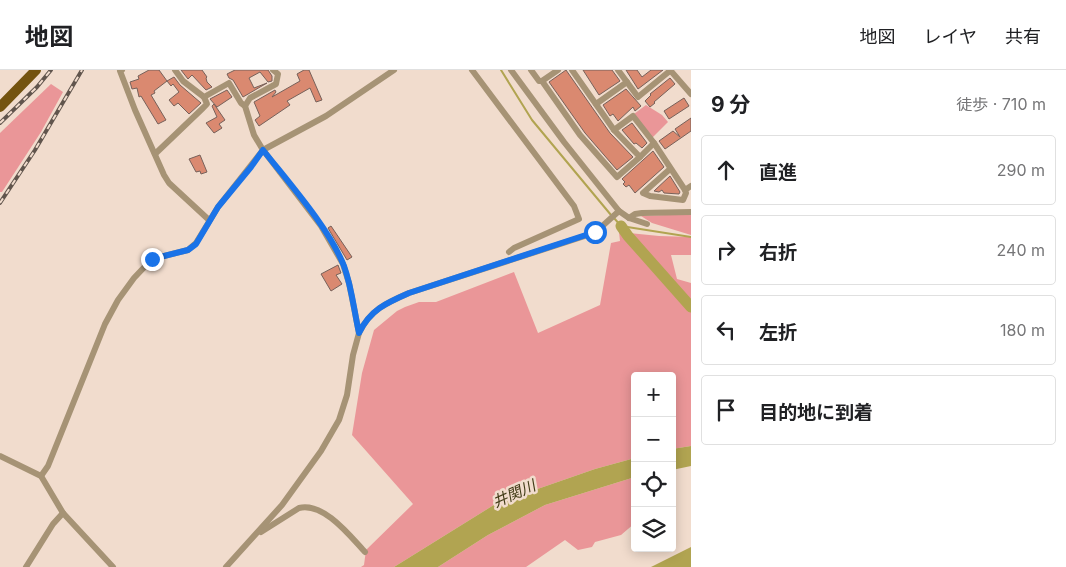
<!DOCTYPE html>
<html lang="ja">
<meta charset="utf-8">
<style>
body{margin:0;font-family:Inter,"Noto Sans JP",sans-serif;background:#f6f6f6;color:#202124}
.controls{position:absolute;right:15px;bottom:15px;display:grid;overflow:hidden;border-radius:5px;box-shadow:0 2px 12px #0003}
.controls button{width:45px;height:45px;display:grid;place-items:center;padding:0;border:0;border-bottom:1px solid #e0e0e0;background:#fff;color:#202124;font:25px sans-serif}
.stop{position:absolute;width:15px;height:15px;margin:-11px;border:4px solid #1a73e8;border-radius:50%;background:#fff}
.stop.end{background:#1a73e8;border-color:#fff;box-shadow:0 1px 5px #0008}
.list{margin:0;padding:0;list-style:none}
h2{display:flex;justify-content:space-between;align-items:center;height:65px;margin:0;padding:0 20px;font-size:21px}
h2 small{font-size:16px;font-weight:400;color:#757577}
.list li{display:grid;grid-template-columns:32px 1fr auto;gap:15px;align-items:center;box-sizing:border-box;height:70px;margin:0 10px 10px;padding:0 10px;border:1px solid #e0e0e0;border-radius:5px}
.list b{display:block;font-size:19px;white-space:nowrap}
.list em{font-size:16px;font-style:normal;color:#757577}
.icon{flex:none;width:28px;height:28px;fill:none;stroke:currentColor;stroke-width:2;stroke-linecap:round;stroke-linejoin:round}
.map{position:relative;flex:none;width:691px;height:497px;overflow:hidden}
header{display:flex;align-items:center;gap:30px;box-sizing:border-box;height:70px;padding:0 25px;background:#fff;border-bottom:1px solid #e0e0e0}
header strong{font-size:24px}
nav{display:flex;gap:28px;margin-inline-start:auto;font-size:18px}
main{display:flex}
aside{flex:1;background:#fff}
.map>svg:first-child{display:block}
</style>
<header>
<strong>地図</strong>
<nav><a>地図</a><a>レイヤ</a><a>共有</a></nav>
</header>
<main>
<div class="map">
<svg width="691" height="497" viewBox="0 0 691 497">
<rect width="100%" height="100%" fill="#f1dccd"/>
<g fill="#ea9698">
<polygon points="51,14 63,22 41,62 2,122 0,122 0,63"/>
<polygon points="646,35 662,45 668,52 652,68 634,44"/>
<polygon points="691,144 691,165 652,153 641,146"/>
<polygon points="619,162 659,166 691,167 691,185 671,185 677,209 691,213 691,376 672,379 672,306 635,306 635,388 595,399 497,433 394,497 361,497 364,495 366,480 413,434 352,365 362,303 374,260 397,241 405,237 419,232 436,232 514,202 538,263 600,235 611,173 620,171"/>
<polygon points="635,407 635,453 621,465 595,472 592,477 578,480 565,470 526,497 438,497 488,465 545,435"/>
</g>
<g fill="#b1a451">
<polygon points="691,376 691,396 672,400 672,379"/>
<polygon points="635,388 635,407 545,435 488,465 438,497 394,497 497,433 595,399"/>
<polygon points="691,477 691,497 651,497"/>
</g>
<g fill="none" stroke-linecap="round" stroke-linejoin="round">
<g stroke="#b1a451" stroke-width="2">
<polyline points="501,0 532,50 611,145"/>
<polyline points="614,148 621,156 691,167"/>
</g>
<polyline stroke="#b1a451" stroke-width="11" points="621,156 628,166 691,237"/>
</g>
<g fill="#da8970" stroke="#77615a">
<polygon points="149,0 159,0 167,11 154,21 155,23 151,25 166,50 158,54 141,26 139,27 137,18 132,19 130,12 139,9 138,6"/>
<polygon points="181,0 202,0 207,7 206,8 207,12 212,17 206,20 192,5 188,9"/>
<polygon points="235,0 268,0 272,6 272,11 268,12 260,2 249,8 254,18 267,13 243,27 233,10 229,8 227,4"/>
<polygon points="304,0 309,0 322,30 316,32 310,18 287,31 290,35 259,56 255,50 260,46 254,32 275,20 276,22 272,27 300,11 297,4"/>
<polygon points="566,0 610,63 633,87 617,100 585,63 549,12"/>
<polygon points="583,0 612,0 620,11 599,25"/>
<polygon points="626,0 637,0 642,7 651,0 663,0 638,19"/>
<polygon points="174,7 180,15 201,33 189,44 178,33 174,36 169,30 179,22 173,14 171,16 167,11"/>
<polygon points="670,8 675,14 654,32 655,33 650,37 645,31 651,25 650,24"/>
<polygon points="626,19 641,36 635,41 633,37 618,51 613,44 610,46 603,35"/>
<polygon points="227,20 232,27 217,37 210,29"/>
<polygon points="684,28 689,36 669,49 664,41"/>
<polygon points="214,34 225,50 219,54 222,58 214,63 206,53 217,47 212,36"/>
<polygon points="691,48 691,61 665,79 659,71 673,61 680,67 675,59"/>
<polygon points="632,53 647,73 642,78 636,73 634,74 622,60"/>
<polygon points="653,81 664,97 635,123 629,115 626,117 623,114 625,112 622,109"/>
<polygon points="200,85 207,102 201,104 200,101 196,102 189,89"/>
<polygon points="670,106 680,122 679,124 664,123 662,120 659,122 654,121"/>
<polygon points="331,156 352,187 347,190 328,158"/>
<polygon points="338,195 341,203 336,205 342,214 331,221 321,204"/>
</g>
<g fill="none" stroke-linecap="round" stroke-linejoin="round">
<g stroke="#a69375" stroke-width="6">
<polyline points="122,0 120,1 135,40 164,105 169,113 209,150"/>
<polyline points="175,0 183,11 204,27 229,13 241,33 245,36 254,65 263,80 321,156 343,194 349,213 359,263 353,285 347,325 339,350 321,381 282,435 226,497"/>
<polyline points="472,0 574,136 579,149 514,178 509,182"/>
<polyline points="511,0 564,72 619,141 629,148 647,154"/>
<polyline points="531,0 539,11 542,11 558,0"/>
<polyline points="572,0 614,60 633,46 654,73"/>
<polyline points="618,0 638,27 671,0"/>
<polyline points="670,0 691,24"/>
<polyline points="542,11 580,65 617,107 640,87 614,60"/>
<polyline points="596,34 627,12"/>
<polyline points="245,36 250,28 276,14 278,4 273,0"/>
<polyline points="155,84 202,39 207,34 204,27"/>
<polyline points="640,87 654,73 685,120"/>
<polyline points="670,99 643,123 650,126 683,130 686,123 685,120 691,116"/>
<polyline points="629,148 635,144 642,143 691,142"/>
<path d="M359 263C370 240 386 233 409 223L591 164 599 159 619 141"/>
<polyline points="0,386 41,406 63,443 113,497"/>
<polyline points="41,406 48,396 105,254 118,230 134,208 152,189 188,180 196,173 218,137 263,80 326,46 394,0"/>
<path d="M261 462 299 438C324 432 350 466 365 482"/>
<polyline points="26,497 53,454 63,443"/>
</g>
<polyline stroke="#74530f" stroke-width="10" points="0,37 36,0"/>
<g stroke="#61554d" stroke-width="4">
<g id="rail">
<polyline points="0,53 37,17 51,0"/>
<polyline points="0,133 35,80 82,0"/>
</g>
</g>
<use href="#rail" stroke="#f1dccd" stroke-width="2" stroke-dasharray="5.5" stroke-linecap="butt"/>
</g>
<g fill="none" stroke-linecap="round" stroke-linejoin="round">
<path stroke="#1a73e8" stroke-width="6" d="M152 189 188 180 196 174 218 137 251 97 263 80C289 113 329 158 344 196 352 218 354 241 359 263 370 240 386 233 409 223L595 162"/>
</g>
<g text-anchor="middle" stroke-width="5" stroke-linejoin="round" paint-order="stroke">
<g font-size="15" font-style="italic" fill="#403a16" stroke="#f1dccd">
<text transform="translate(514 424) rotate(-24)" y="5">井関川</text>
</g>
</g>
</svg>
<div class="controls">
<button>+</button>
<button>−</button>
<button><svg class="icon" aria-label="locate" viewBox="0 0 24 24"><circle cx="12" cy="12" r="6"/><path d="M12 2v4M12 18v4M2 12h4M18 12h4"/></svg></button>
<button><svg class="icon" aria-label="layers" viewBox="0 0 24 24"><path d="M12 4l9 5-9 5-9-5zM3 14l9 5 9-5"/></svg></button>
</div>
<div class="stop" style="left:595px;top:162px"></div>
<div class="stop end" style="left:152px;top:189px"></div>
</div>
<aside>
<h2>9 分<small>徒歩 · 710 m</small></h2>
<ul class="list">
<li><svg class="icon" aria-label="ahead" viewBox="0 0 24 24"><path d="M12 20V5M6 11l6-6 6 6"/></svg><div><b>直進</b></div><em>290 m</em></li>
<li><svg class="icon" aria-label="right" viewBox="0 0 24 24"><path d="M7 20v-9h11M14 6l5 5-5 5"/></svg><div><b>右折</b></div><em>240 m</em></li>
<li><svg class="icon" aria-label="left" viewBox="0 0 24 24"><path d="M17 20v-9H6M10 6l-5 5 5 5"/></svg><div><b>左折</b></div><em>180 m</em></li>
<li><svg class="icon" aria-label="arrive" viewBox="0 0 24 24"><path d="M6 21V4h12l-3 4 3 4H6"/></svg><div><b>目的地に到着</b></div></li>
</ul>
</aside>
</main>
